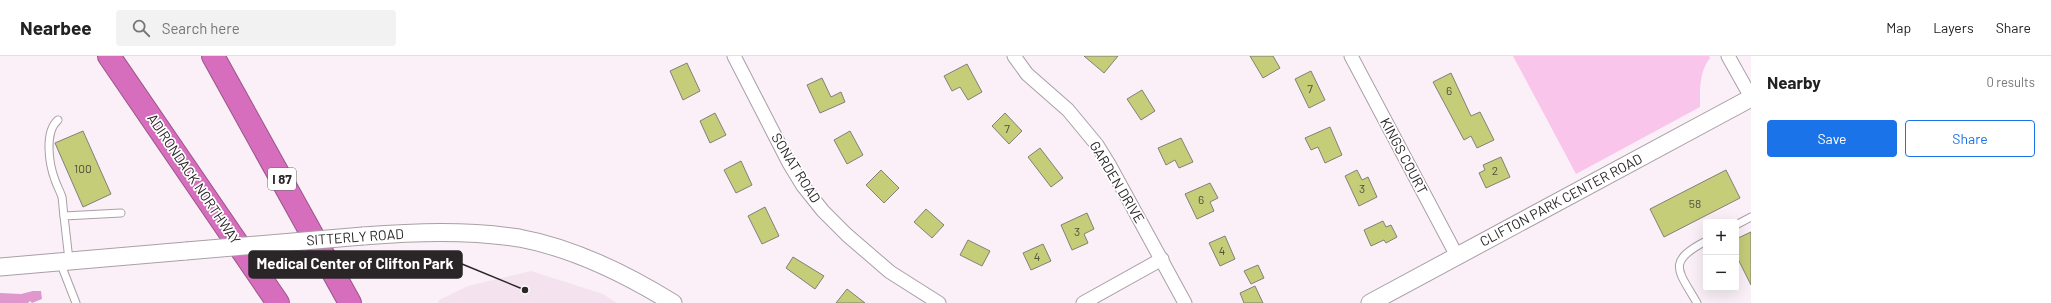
<!DOCTYPE html>
<meta charset="utf-8">
<style>
body{margin:0;font-family:Barlow,sans-serif;background:#f2f2f2;color:#222}
.controls{position:absolute;right:12px;bottom:12px;display:grid;overflow:hidden;border-radius:4px;box-shadow:0 4px 16px #0002}
.controls button{width:36px;height:36px;display:grid;place-items:center;padding:0;border:0;border-bottom:1px solid #e0e0e0;background:#fff;color:#222;font:20px sans-serif}
.list{margin:0;padding:0;list-style:none}
h2{display:flex;justify-content:space-between;align-items:center;height:52px;margin:0;padding:0 16px;font-size:17px}
h2 small{font-size:13px;font-weight:400;color:#767676}
.actions{display:flex;gap:8px;padding:12px 16px}
.actions a{flex:1;padding:9px 0;border:1px solid #1a73e8;border-radius:4px;text-align:center;font-size:14px;color:#1a73e8}
.actions .main{background:#1a73e8;color:#fff}
.icon{flex:none;width:22px;height:22px;fill:none;stroke:currentColor;stroke-width:2;stroke-linecap:round;stroke-linejoin:round}
.map{position:relative;flex:none;width:1751px;height:247px;overflow:hidden}
header{display:flex;align-items:center;gap:24px;box-sizing:border-box;height:56px;padding:0 20px;background:#fff;border-bottom:1px solid #e0e0e0}
header strong{font-size:19px}
nav{display:flex;gap:22px;margin-inline-start:auto;font-size:14px}
.search{width:280px;height:36px;background:#f2f2f2;display:flex;align-items:center;gap:10px;box-sizing:border-box;padding:0 14px;border-radius:4px;color:#767676;font-size:15px}
main{display:flex}
aside{flex:1;background:#fff}
.map>svg:first-child{display:block}
</style>
<header>
<strong>Nearbee</strong>
<div class="search"><svg class="icon" aria-label="search" viewBox="0 0 24 24"><circle cx="10" cy="10" r="6"/><path d="M15 15l6 6"/></svg>Search here</div>
<nav><a>Map</a><a>Layers</a><a>Share</a></nav>
</header>
<main>
<div class="map">
<svg width="1751" height="247" viewBox="0 0 1751 247">
<rect width="100%" height="100%" fill="#fbf0f8"/>
<polygon fill="#f4e2ee" points="531,215 603,238 617,247 438,247 439,244 468,230"/>
<path fill="#f9c5ea" d="M1513 0H1709L1710 2C1699 16 1700 33 1700 51L1576 118Z"/>
<polygon fill="#e098cc" points="33,235 41,235 42,243 32,247 30,245 28,247 0,247 0,237 21,238"/>
<g fill="#c5cd79" stroke="#808177">
<polygon points="1084,0 1118,0 1104,17"/>
<polygon points="1250,0 1273,0 1280,12 1263,22"/>
<polygon points="687,7 700,35 683,44 670,15"/>
<polygon points="967,8 982,36 968,44 960,31 952,35 944,20"/>
<polygon points="1311,15 1325,44 1309,52 1295,23"/>
<polygon points="1451,17 1471,60 1480,56 1494,84 1477,92 1471,80 1464,84 1433,26"/>
<polygon points="822,22 831,41 841,36 845,46 820,57 807,29"/>
<polygon points="1142,34 1155,55 1141,64 1127,43"/>
<polygon points="715,57 726,79 710,87 700,65"/>
<polygon points="1005,57 1022,75 1009,88 992,70"/>
<polygon points="1330,71 1342,99 1325,107 1318,91 1311,94 1305,82"/>
<polygon points="83,75 111,138 83,151 55,87"/>
<polygon points="850,75 863,99 847,108 834,84"/>
<polygon points="1181,82 1193,106 1179,112 1175,104 1166,109 1158,92"/>
<polygon points="1040,92 1063,122 1051,131 1028,101"/>
<polygon points="1501,101 1510,121 1486,132 1479,117 1485,114 1483,109"/>
<polygon points="741,105 752,129 736,137 724,114"/>
<polygon points="881,114 899,132 884,147 866,129"/>
<polygon points="1357,114 1362,124 1368,121 1377,141 1359,150 1345,120"/>
<polygon points="1726,114 1740,142 1664,181 1650,153"/>
<polygon points="1210,127 1218,142 1210,146 1214,155 1197,163 1185,138"/>
<polygon points="765,151 779,180 762,188 748,160"/>
<polygon points="926,153 944,169 932,182 914,166"/>
<polygon points="1087,157 1094,173 1084,178 1088,187 1072,194 1061,169"/>
<polygon points="1383,165 1386,171 1391,169 1397,181 1386,187 1384,184 1371,190 1364,174"/>
<polygon points="1751,176 1751,229 1736,199 1736,183"/>
<polygon points="1225,180 1235,203 1220,210 1209,187"/>
<polygon points="968,184 990,195 982,210 960,199"/>
<polygon points="1043,188 1051,205 1031,214 1023,197"/>
<polygon points="793,201 824,220 815,233 786,212"/>
<polygon points="1258,209 1264,222 1251,228 1244,215"/>
<polygon points="1255,230 1263,247 1244,247 1240,237"/>
<polygon points="847,233 865,247 836,247"/>
</g>
<g fill="none" stroke-linecap="round" stroke-linejoin="round">
<g stroke="#a99fa6" stroke-width="9">
<g id="service">
<path d="M58 64C44 76 49 108 55 124 57 130 60 135 62 141 63 147 63 154 64 160"/>
<polyline points="1736,169 1751,161"/>
<polyline points="69,204 64,160 121,157"/>
<polyline points="60,206 76,247"/>
<path d="M1697 247C1678 214 1666 206 1706 185"/>
</g>
</g>
<g stroke="#a99fa6" stroke-width="15">
<g id="minor">
<polyline points="734,0 789,107 803,130 823,155 847,179 890,216 939,247"/>
<polyline points="1014,0 1027,18 1068,54 1097,89 1110,110 1185,247"/>
<polyline points="1351,0 1457,200"/>
<polyline points="1728,0 1751,41"/>
<polyline points="1083,247 1162,203"/>
</g>
</g>
<g stroke="#a99fa6" stroke-width="19">
<g id="tertiary">
<path d="M363 180C415 176 467 174 519 182 574 192 626 218 673 247"/>
<polyline points="0,211 186,195"/>
<polyline points="1370,247 1751,42"/>
</g>
</g>
<g stroke="#9a5589" stroke-width="24">
<g id="motorway">
<polyline points="109,0 278,247"/>
<polyline points="213,0 350,247"/>
</g>
</g>
<use href="#service" stroke="#fff" stroke-width="7"/>
<use href="#minor" stroke="#fff" stroke-width="13"/>
<use href="#tertiary" stroke="#fff" stroke-width="17"/>
<use href="#motorway" stroke="#d66ebd" stroke-width="22"/>
<g stroke="#a99fa6" stroke-width="19" stroke-linecap="butt">
<polyline id="tertiary-bridge" points="186,195 363,180"/>
</g>
<use href="#tertiary-bridge" stroke="#fff" stroke-width="17"/>
</g>
<g text-anchor="middle" stroke-width="3.5" stroke-linejoin="round" paint-order="stroke">
<g font-size="12" fill="#51503c">
<text x="1310" y="37">7</text>
<text x="1449" y="39">6</text>
<text x="1007" y="77">7</text>
<text x="83" y="117">100</text>
<text x="1495" y="119">2</text>
<text x="1362" y="137">3</text>
<text x="1201" y="148">6</text>
<text x="1695" y="152">58</text>
<text x="1077" y="180">3</text>
<text x="1222" y="199">4</text>
<text x="1037" y="205">4</text>
</g>
<rect fill="#fff" stroke="#6a6768" stroke-width="1" x="268" y="112" width="28" height="22" rx="3"/>
<g font-size="13" font-weight="bold" fill="#2a2628">
<text x="282" y="128">I 87</text>
</g>
<g font-size="14" fill="#2a2628" stroke="#fff">
<text transform="translate(1404 100) rotate(62)" y="5">KINGS COURT</text>
<text transform="translate(796 112) rotate(58)" y="5">SONAT ROAD</text>
<text transform="translate(194 123) rotate(56)" y="5">ADIRONDACK NORTHWAY</text>
<text transform="translate(1117 126) rotate(59)" y="5">GARDEN DRIVE</text>
<text transform="translate(1561 144) rotate(-28)" y="5">CLIFTON PARK CENTER ROAD</text>
<text transform="translate(355 181) rotate(-4)" y="5">SITTERLY ROAD</text>
</g>
</g>
<path fill="none" stroke="#2a2628" stroke-width="1.5" d="M525 234L462 208"/>
<circle fill="#2a2628" stroke="#fff" stroke-width="1.5" cx="525" cy="234" r="4"/>
<rect fill="#2a2628" stroke="#2a2628" stroke-width="1.5" x="249" y="195" width="213" height="27" rx="4"/>
<g font-size="15" text-anchor="middle" font-weight="bold" fill="#fff">
<text x="355" y="213">Medical Center of Clifton Park</text>
</g>
</svg>
<div class="controls">
<button>+</button>
<button>−</button>
</div>
</div>
<aside>
<h2>Nearby<small>0 results</small></h2>
<ul class="list">
</ul>
<div class="actions"><a class="main">Save</a><a>Share</a></div>
</aside>
</main>
